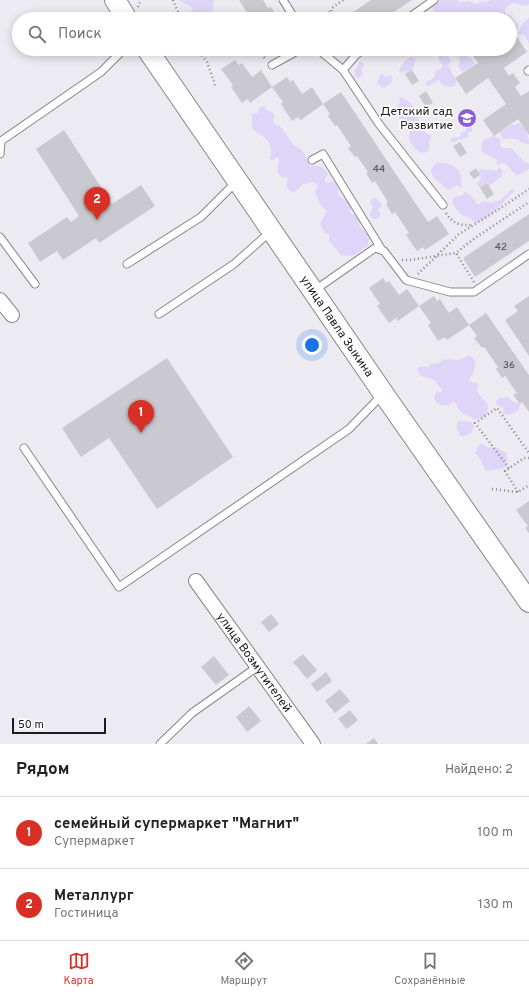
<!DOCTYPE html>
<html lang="ru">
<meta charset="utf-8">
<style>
body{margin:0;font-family:Overpass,sans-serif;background:#f2f2f2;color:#222}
.scale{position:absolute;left:12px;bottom:10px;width:94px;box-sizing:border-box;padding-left:4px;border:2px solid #1b1a1d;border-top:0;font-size:11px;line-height:14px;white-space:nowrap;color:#1b1a1d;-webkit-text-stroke:3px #fff;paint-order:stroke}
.you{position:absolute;left:312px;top:345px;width:14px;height:14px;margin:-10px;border:3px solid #fff;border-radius:50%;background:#1a73e8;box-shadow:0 0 0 6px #1a73e833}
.badge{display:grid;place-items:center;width:26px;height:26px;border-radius:50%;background:#d93025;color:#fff;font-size:13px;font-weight:700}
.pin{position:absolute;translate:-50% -33px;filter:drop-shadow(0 1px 2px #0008)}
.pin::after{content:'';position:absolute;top:21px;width:14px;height:12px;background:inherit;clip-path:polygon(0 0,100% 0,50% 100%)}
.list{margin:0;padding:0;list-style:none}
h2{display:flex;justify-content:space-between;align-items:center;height:52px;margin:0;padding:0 16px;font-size:17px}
h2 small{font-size:13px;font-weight:400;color:#767676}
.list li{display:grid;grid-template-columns:26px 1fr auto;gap:12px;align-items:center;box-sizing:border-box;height:72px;padding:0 16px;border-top:1px solid #e0e0e0}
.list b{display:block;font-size:15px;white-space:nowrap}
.list p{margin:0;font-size:13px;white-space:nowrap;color:#767676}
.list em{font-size:13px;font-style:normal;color:#767676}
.icon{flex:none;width:22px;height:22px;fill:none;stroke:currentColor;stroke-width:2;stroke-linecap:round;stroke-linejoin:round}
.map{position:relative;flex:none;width:529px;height:744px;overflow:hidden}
.search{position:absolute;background:#fff;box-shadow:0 2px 10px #0003;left:12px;right:12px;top:12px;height:44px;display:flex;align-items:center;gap:10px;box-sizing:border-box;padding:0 14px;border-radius:22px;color:#767676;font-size:15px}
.sheet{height:196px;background:#fff}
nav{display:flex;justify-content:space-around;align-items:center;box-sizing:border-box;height:56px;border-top:1px solid #e0e0e0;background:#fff;font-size:11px;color:#767676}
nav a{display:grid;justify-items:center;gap:2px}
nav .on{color:#d93025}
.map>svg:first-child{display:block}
</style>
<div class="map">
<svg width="529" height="744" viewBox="0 0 529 744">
<rect width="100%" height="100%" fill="#edebf2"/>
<g fill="#dfd5f8">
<polygon points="179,0 214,0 213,9 210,13 211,16 214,18 219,14 220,19 191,18 189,15 193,8"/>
<polygon points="438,0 458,0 459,2 468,1 476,4 481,1 484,2 491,0 529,0 529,4 526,6 512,3 506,8 505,11 506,14 512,16 512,18 518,25 518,29 510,36 510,19 502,19 502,14 499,12 491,19 481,18 479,19 423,19 427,16 433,16 434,12 432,7 434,3"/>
<polygon points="529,18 529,43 524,35 518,33 523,23"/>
<path d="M435 49H448L450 50 448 56 451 61 448 65 457 82 453 87 442 85 439 80 429 86H427L426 81C436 79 434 76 437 70L441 69 442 67V64L439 62V57L441 55Z"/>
<path d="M457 49H468L469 51 466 50 467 56C471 58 473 60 475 64L465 71H461L458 66 460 62Z"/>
<polygon points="410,57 415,58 416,60 412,70 407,73 405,71 403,73 400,72 399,69 405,61"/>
<polygon points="359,62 362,62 364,64 362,69 363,75 357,78 355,76 355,70 358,67"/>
<polygon points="381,74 383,74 385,77 390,75 393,78 391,83 384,88 381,87 377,83"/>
<path d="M400 97C410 100 422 113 418 125 417 127 416 129 415 131L416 132 421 130 430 135 431 138 429 141V151C418 156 415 148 409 140L410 129C402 119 390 116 400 102L399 99Z"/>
<path d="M262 106 265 107 266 110 272 112 274 115 273 123C285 126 285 136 293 144 296 147 301 148 303 152 307 156 306 162 311 166 318 164 325 168 328 174L324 180 326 183H329L331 181 335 182 339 190 338 195C348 201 352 201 350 213L359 217 360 221 359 226 370 237 367 247 363 248C357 256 350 257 341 255L329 241V234L325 233 320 224 327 211C320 207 318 199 315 192L318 186 314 182 303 184 294 193 288 189 286 185 288 180 286 177 282 178C276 172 277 167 279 159L277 157 273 160 270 159C270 155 272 153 271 150 271 139 259 135 252 129V114L257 113 260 107Z"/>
<path d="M519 123C526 128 529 135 529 144 523 144 521 141 516 139 511 137 507 140 502 139L500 132 510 125H514Z"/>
<polygon points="467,127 470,127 472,128 472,131 469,132 467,138 459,140 452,143 450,140 452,138 459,137 461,135 461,133 465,132"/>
<path d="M494 136 501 140 500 144 502 148H511L525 162 529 164V169L519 175H516L505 163H501L499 165 496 164 497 161C492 155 485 156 481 150L483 140Z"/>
<path d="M437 162C447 163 459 165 461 177 462 181 460 182 462 186L461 188 456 185 455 187 449 190 434 178 431 171 433 166Z"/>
<polygon points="498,168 500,168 503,171 501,177 489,186 487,183 480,188 477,184 481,178 478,172 480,169 497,171"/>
<path d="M512 189 514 190V191L493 213 475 224 471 218C461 217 456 210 452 202 454 196 455 196 461 196L465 192 472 197 478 205 483 202 492 203 500 200Z"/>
<polygon points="375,197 381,203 382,206 378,210 381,213 378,219 374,219 371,217 370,213 373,208 370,202 372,199"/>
<path d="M469 355 475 360C476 368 473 373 469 380L471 382 478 383 477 392 486 402 488 405 487 414 483 418 474 419 462 413 454 401C448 407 443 406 436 402 434 398 434 396 437 392H442V389C439 386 437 384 435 381 428 375 422 381 417 370L419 367H428L430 364 438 363 443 360 448 359 458 360Z"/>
<path d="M505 397H508L512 401 520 404C520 412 513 414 507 415L503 413 504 408 497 405 496 402 498 399Z"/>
<path d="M461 421 471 422 474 425C473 433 469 436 461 436L457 430 456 426 458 422Z"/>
<path d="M480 444H483C490 450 490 446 497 448 500 449 503 452 507 453V466C499 471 494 468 485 471L481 460 475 453Z"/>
</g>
<g fill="#cbc9d0">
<polygon points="239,0 263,0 268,8 271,7 279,19 251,19"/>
<polygon points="371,0 412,0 383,19 343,19"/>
<polygon points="517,37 527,52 504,68 509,76 513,73 520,83 515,87 521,96 529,91 529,135 518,119 494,136 483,120 506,104 488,78 466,94 455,78 478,63 468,49 493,49 495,52 499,49 510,49 510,41"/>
<polygon points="235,60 239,65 242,63 252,77 261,70 272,87 250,103 248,99 242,103 231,87 233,85 221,69"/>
<polygon points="412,70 419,81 412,85 405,74"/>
<polygon points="287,77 290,82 293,80 302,94 312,87 323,104 301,120 298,117 292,121 281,104 283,102 272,87"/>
<polygon points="426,91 433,103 426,107 419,96"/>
<polygon points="341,92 428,222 437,216 449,234 425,250 423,247 417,251 406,235 409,233 395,212 392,214 386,204 388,202 375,181 372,183 366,173 368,172 357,156 355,157 348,148 351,146 337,125 335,126 328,116 330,114 323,104"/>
<polygon points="64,130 112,204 141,185 155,206 99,243 96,238 63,260 57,251 40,262 28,243 67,217 71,222 79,216 36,149"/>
<polygon points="460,142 467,153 460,157 453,146"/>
<polygon points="476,168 480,175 474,179 469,173"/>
<polygon points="487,183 494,194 487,199 480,188"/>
<polygon points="529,214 529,241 475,277 463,258"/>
<polygon points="383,278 386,283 389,281 399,295 407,289 419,306 398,321 396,318 389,323 377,306 380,304 369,288"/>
<polygon points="434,296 437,301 440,299 449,313 457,307 469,325 447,340 445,337 438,341 428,325 431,323 419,306"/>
<polygon points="529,296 529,356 505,320 518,311 514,306"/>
<polygon points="486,313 529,375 529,412 522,402 520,404 513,395 517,393 505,376 502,378 496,369 498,367 484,347 482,348 474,338 477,336 469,325"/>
<polygon points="167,358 233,457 157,509 109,438 81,457 62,428"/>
<polygon points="529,501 529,533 525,528 528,526 516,510"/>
<polygon points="271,614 279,624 269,632 261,622"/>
<polygon points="303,654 317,670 307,679 293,662"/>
<polygon points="214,656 229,675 216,685 201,667"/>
<polygon points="326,672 332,681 317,692 311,684"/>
<polygon points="340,689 350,701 335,713 325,701"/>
<polygon points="249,706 261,721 247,732 236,717"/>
<polygon points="350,710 358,720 347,729 338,719"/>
<polygon points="374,738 378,744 366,744"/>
</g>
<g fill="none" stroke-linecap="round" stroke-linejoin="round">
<g stroke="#87858c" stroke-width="9">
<g id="lane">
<polyline points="283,0 295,19"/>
<polyline points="407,19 434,0"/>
<polyline points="318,49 343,70 379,124 443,205"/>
<polyline points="272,65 301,49"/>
<polyline points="343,70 356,55 364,49"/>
<polyline points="528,71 529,70"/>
<polyline points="0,154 1,141 101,72 124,49"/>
<polyline points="312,160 323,154 382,250"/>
<polyline points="0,237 35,284"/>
<polyline points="127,264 201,217 236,182"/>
<polyline points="315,290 375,248 384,251 406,280 450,292 474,292 529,254"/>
<polyline points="159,314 234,264 270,232"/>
<polyline points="24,448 119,587 349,429 383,394"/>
<polyline points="160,744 192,713 257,667"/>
</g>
</g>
<g stroke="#87858c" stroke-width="16">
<g id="street">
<polyline points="0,300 12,315"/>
<path id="s1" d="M196 581 313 744"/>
</g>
</g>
<g stroke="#87858c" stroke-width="22">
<g id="secondary">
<polyline points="115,0 127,19"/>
<path id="s2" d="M147 49 383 393 529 602"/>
</g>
</g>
<g stroke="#868489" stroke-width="2.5" stroke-dasharray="1 3" stroke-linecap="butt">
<polyline points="173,0 181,19"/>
<polyline points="138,7 141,0"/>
<polyline points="319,19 331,11"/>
<polyline points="329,19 332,8 343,0"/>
<polyline points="197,49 207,62 216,88"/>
<polyline points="255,49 266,59"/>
<polyline points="341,49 344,56"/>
<path d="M446 213C452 223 460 226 472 225"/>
<polyline points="402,260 410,260 456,253"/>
<polyline points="418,274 459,234 493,213 529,189"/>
<polyline points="474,282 456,253 475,238 529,202"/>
<polyline points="509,468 475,423 497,408 529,453"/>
<polyline points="492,489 518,492 529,485"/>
<polyline points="518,492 505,471 524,458 529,458"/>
</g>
<use href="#lane" stroke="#fff" stroke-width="7"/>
<use href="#street" stroke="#fff" stroke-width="14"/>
<use href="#secondary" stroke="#fff" stroke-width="20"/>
</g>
<defs>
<g id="school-disc" transform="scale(1)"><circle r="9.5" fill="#8c5dd6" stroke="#fff"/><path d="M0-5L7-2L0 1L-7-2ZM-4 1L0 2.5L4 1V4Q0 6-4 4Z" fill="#fff"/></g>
</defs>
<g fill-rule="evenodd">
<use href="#school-disc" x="467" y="118"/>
</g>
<g text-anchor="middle" stroke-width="3.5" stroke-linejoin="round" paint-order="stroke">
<g font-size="10" fill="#47464a">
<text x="379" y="172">44</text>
<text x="501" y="250">42</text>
<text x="509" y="368">36</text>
</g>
<g font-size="12" fill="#1b1a1d" stroke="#fff" text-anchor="end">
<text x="453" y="115">Детский сад<tspan x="453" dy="14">Развитие</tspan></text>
</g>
<g font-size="12" fill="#1b1a1d" stroke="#fff">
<text dy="4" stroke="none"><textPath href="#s2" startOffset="336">улица Павла Зыкина</textPath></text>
<text dy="4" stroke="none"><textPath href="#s1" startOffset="100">улица Возмутителей</textPath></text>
</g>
</g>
</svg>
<div class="scale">50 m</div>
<div class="you"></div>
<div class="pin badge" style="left:141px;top:433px">1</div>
<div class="pin badge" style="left:97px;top:220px">2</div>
<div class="search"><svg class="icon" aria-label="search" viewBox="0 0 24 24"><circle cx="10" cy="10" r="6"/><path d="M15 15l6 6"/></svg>Поиск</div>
</div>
<section class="sheet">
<h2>Рядом<small>Найдено: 2</small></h2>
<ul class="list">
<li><span class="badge">1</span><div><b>семейный супермаркет &quot;Магнит&quot;</b><p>Супермаркет</p></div><em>100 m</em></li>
<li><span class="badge">2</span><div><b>Металлург</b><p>Гостиница</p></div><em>130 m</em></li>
</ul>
</section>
<nav>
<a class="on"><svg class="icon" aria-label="map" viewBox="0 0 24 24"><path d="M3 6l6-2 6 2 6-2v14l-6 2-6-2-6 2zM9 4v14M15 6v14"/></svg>Карта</a>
<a><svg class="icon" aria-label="directions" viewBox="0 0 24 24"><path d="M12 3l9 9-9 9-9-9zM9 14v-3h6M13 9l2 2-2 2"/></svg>Маршрут</a>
<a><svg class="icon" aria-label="saved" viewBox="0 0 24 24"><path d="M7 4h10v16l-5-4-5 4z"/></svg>Сохранённые</a>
</nav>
